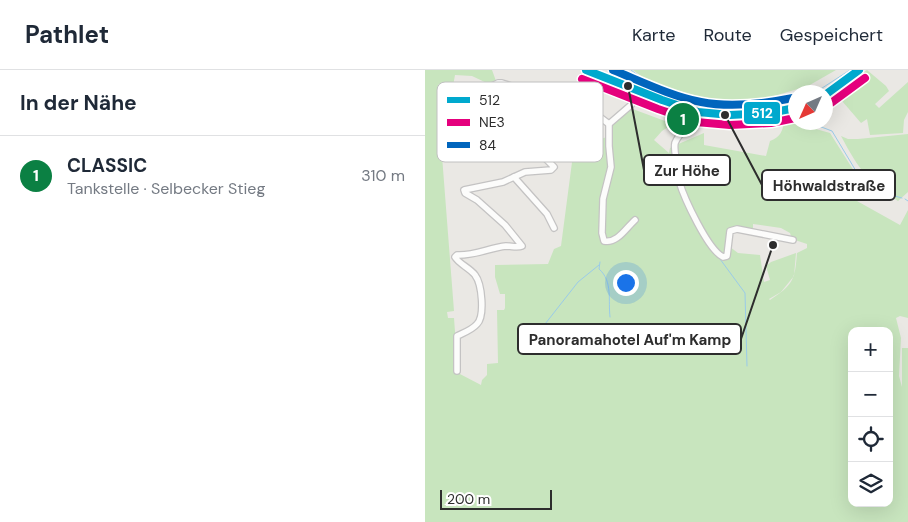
<!DOCTYPE html>
<html lang="de">
<meta charset="utf-8">
<style>
body{margin:0;font-family:"DM Sans",sans-serif;background:#f6f6f7;color:#1f2937}
.controls{position:absolute;right:15px;bottom:15px;display:grid;overflow:hidden;border-radius:10px;box-shadow:0 5px 20px #0002}
.controls button{width:45px;height:45px;display:grid;place-items:center;padding:0;border:0;border-bottom:1px solid #e0e1e3;background:#fff;color:#1f2937;font:25px sans-serif}
.compass{position:absolute;left:363px;top:15px;width:45px;height:45px;border-radius:50%;background:#fff;box-shadow:0 5px 20px #0002;rotate:225deg}
.scale{position:absolute;left:15px;bottom:12px;width:112px;box-sizing:border-box;padding-left:5px;border:2px solid #2d2d2d;border-top:0;font-size:14px;line-height:18px;white-space:nowrap;color:#2d2d2d;-webkit-text-stroke:4px #fff;paint-order:stroke}
.you{position:absolute;left:200px;top:212px;width:18px;height:18px;margin:-12px;border:4px solid #fff;border-radius:50%;background:#1a73e8;box-shadow:0 0 0 8px #1a73e833}
.badge{display:grid;place-items:center;width:32px;height:32px;border-radius:50%;background:#0b8043;color:#fff;font-size:16px;font-weight:700}
.pin{position:absolute;translate:-50% -50%;border:2px solid #fff;box-shadow:0 1px 5px #0006}
.list{margin:0;padding:0;list-style:none}
h2{display:flex;justify-content:space-between;align-items:center;height:65px;margin:0;padding:0 20px;font-size:21px}
h2 small{font-size:16px;font-weight:400;color:#747a83}
.list li{display:grid;grid-template-columns:32px 1fr auto;gap:15px;align-items:center;box-sizing:border-box;height:80px;padding:0 20px;border-top:1px solid #e0e1e3}
.list b{display:block;font-size:19px;white-space:nowrap}
.list p{margin:0;font-size:16px;white-space:nowrap;color:#747a83}
.list em{font-size:16px;font-style:normal;color:#747a83}
.icon{flex:none;width:28px;height:28px;fill:none;stroke:currentColor;stroke-width:2;stroke-linecap:round;stroke-linejoin:round}
.map{position:relative;flex:none;width:483px;height:452px;overflow:hidden}
header{display:flex;align-items:center;gap:30px;box-sizing:border-box;height:70px;padding:0 25px;background:#fff;border-bottom:1px solid #e0e1e3}
header strong{font-size:24px}
nav{display:flex;gap:28px;margin-inline-start:auto;font-size:18px}
main{display:flex}
aside{flex:1;background:#fff}
.map>svg:first-child{display:block}
</style>
<header>
<strong>Pathlet</strong>
<nav><a>Karte</a><a>Route</a><a>Gespeichert</a></nav>
</header>
<main>
<aside>
<h2>In der Nähe<small></small></h2>
<ul class="list">
<li><span class="badge">1</span><div><b>CLASSIC</b><p>Tankstelle · Selbecker Stieg</p></div><em>310 m</em></li>
</ul>
</aside>
<div class="map">
<svg width="483" height="452" viewBox="0 0 483 452">
<rect width="100%" height="100%" fill="#eae8e4"/>
<g fill="#c8e5be" fill-rule="evenodd">
<path d="M0 0H67L71 11 66 15 47 6 30 5 28 16 43 18 51 29 52 44 14 47 29 241 22 242 23 248H29L33 303 56 315 57 310 62 305V294L73 293 72 240H79L80 238V224H75L70 207V195L123 194 129 179 136 176 149 77 182 67 188 55 205 38 248 54 237 61 229 70 244 83 245 78 249 76C250 87 249 98 252 108 256 127 280 176 296 187H303L305 177 313 183 335 185 339 212 345 210 341 196 346 192 371 183 369 206 356 222 344 229 345 230C368 215 370 210 372 183L382 178V174L367 169 365 163 356 158 328 154V159L311 157 304 160 302 169 301 185 295 184 278 160 254 109 251 75 279 63V75L341 86 345 71C355 67 358 62 359 50L405 63 434 109 441 110 432 131 475 155 483 140V248L475 246 471 248 476 268 474 306 477 317V278H483V452H0ZM427 261H464V433H427Z"/>
<polygon points="208,0 411,0 383,16 325,33 267,26 220,9"/>
<polygon points="442,0 461,16 464,21 450,34 454,38 483,12 483,42 479,50 478,63 445,65 442,49 436,53 411,24"/>
<path d="M483 64V122L473 131C442 110 434 100 416 66L423 69H433Z"/>
</g>
<g fill="none" stroke-linecap="round" stroke-linejoin="round">
<g stroke="#9acbe9" stroke-width="1">
<path d="M206 0C226 18 263 27 290 32 303 34 321 30 331 40"/>
<polyline points="391,22 425,0"/>
<polyline points="356,27 370,24"/>
<polyline points="325,34 336,31"/>
<polyline points="338,47 348,47 368,52 391,55 407,61 431,101 440,111 448,118"/>
<polyline points="453,121 461,127"/>
<polyline points="466,125 477,128"/>
<polyline points="480,129 483,131"/>
<polyline points="295,189 320,223 322,296"/>
<path d="M175 192 174 199C188 211 183 231 185 247"/>
<polyline points="98,270 113,263 153,212 174,195"/>
</g>
<g stroke="#c4c3c3" stroke-width="8">
<g id="minor">
<path d="M273 42C268 55 255 60 250 73 249 78 250 83 251 88 252 96 252 104 254 111 259 128 283 180 298 187L302 186 305 161 312 159 368 170"/>
<polyline points="26,79 57,74 79,75 100,69"/>
<polyline points="89,107 122,144 129,158"/>
<path d="M210 150C201 158 192 174 179 171L177 163 178 129 186 97 184 76V54L206 35 214 21"/>
<path d="M32 301V266C38 263 47 260 52 254 60 246 57 214 50 205 45 198 34 194 30 187L32 185C49 186 64 178 81 176 87 176 92 178 97 176L80 155 52 130 40 123 39 120 78 112 100 102 126 100 129 97 85 53C80 46 80 37 76 30 73 24 68 22 67 16L73 13H77L168 42 184 54"/>
</g>
</g>
<g stroke="#c6c5c3" stroke-width="9">
<g id="major">
<polyline points="161,0 237,30 273,42 305,45 345,43 370,38"/>
<polyline points="400,25 434,0"/>
</g>
</g>
<use href="#minor" stroke="#fcfcfb" stroke-width="5.5"/>
<use href="#major" stroke="#e7e5d6" stroke-width="7"/>
<g stroke="#fff" stroke-width="11">
<g id="bus-1">
<polyline points="161,0 237,30 273,42 305,45 345,43 370,38"/>
<polyline points="400,25 434,0"/>
</g>
</g>
<g stroke="#fff" stroke-width="11">
<g id="bus-2">
<polyline points="157,9 233,39 271,52 305,55 346,53 370,48"/>
<polyline points="406,33 440,8"/>
</g>
</g>
<g stroke="#fff" stroke-width="11">
<path id="bus-3" d="M188 0C215 11 248 27 276 32 306 38 338 34 368 28"/>
</g>
<use href="#bus-1" stroke="#00a9ce" stroke-width="8"/>
<use href="#bus-2" stroke="#e5007d" stroke-width="8"/>
<use href="#bus-3" stroke="#0065bd" stroke-width="8"/>
</g>
<rect x="12" y="12" width="166" height="80" rx="8" fill="#fff" stroke="#c0c0c0" stroke-width="1"/>
<rect x="22" y="27" width="23" height="6" fill="#00a9ce"/>
<rect x="22" y="49" width="23" height="7" fill="#e5007d"/>
<rect x="22" y="72" width="23" height="6" fill="#0065bd"/>
<g font-size="14" fill="#2d2d2d">
<text x="54" y="35">512</text>
<text x="54" y="57">NE3</text>
<text x="54" y="80">84</text>
</g>
<path fill="none" stroke="#2d2d2d" stroke-width="2" d="M203 16L219 100M300 45L337 115M348 175L316 269"/>
<g fill="#2d2d2d" stroke="#fff" stroke-width="2">
<circle cx="203" cy="16" r="5"/>
<circle cx="300" cy="45" r="5"/>
<circle cx="348" cy="175" r="5"/>
</g>
<g fill="#fff" stroke="#2d2d2d" stroke-width="2">
<rect x="219" y="85" width="86" height="30" rx="5"/>
<rect x="337" y="100" width="133" height="30" rx="5"/>
<rect x="93" y="254" width="223" height="30" rx="5"/>
</g>
<g font-size="15" text-anchor="middle" font-weight="bold" fill="#2d2d2d">
<text x="262" y="106">Zur Höhe</text>
<text x="404" y="121">Höhwaldstraße</text>
<text x="205" y="275">Panoramahotel Auf'm Kamp</text>
</g>
<rect stroke="#fff" stroke-width="2" x="318" y="31" width="38" height="24" rx="5" fill="#00a9ce"/>
<g font-size="14" text-anchor="middle" font-weight="bold" fill="#fff">
<text x="337" y="48">512</text>
</g>
</svg>
<div class="controls">
<button>+</button>
<button>−</button>
<button><svg class="icon" aria-label="locate" viewBox="0 0 24 24"><circle cx="12" cy="12" r="6"/><path d="M12 2v4M12 18v4M2 12h4M18 12h4"/></svg></button>
<button><svg class="icon" aria-label="layers" viewBox="0 0 24 24"><path d="M12 4l9 5-9 5-9-5zM3 14l9 5 9-5"/></svg></button>
</div>
<svg class="compass" viewBox="-18 -18 36 36"><path d="M0-13l5 13h-10z" fill="#e53935"/><path d="M0 13l5-13h-10z" fill="#747a83"/></svg>
<div class="scale">200 m</div>
<div class="you"></div>
<div class="pin badge" style="left:258px;top:49px">1</div>
</div>
</main>
